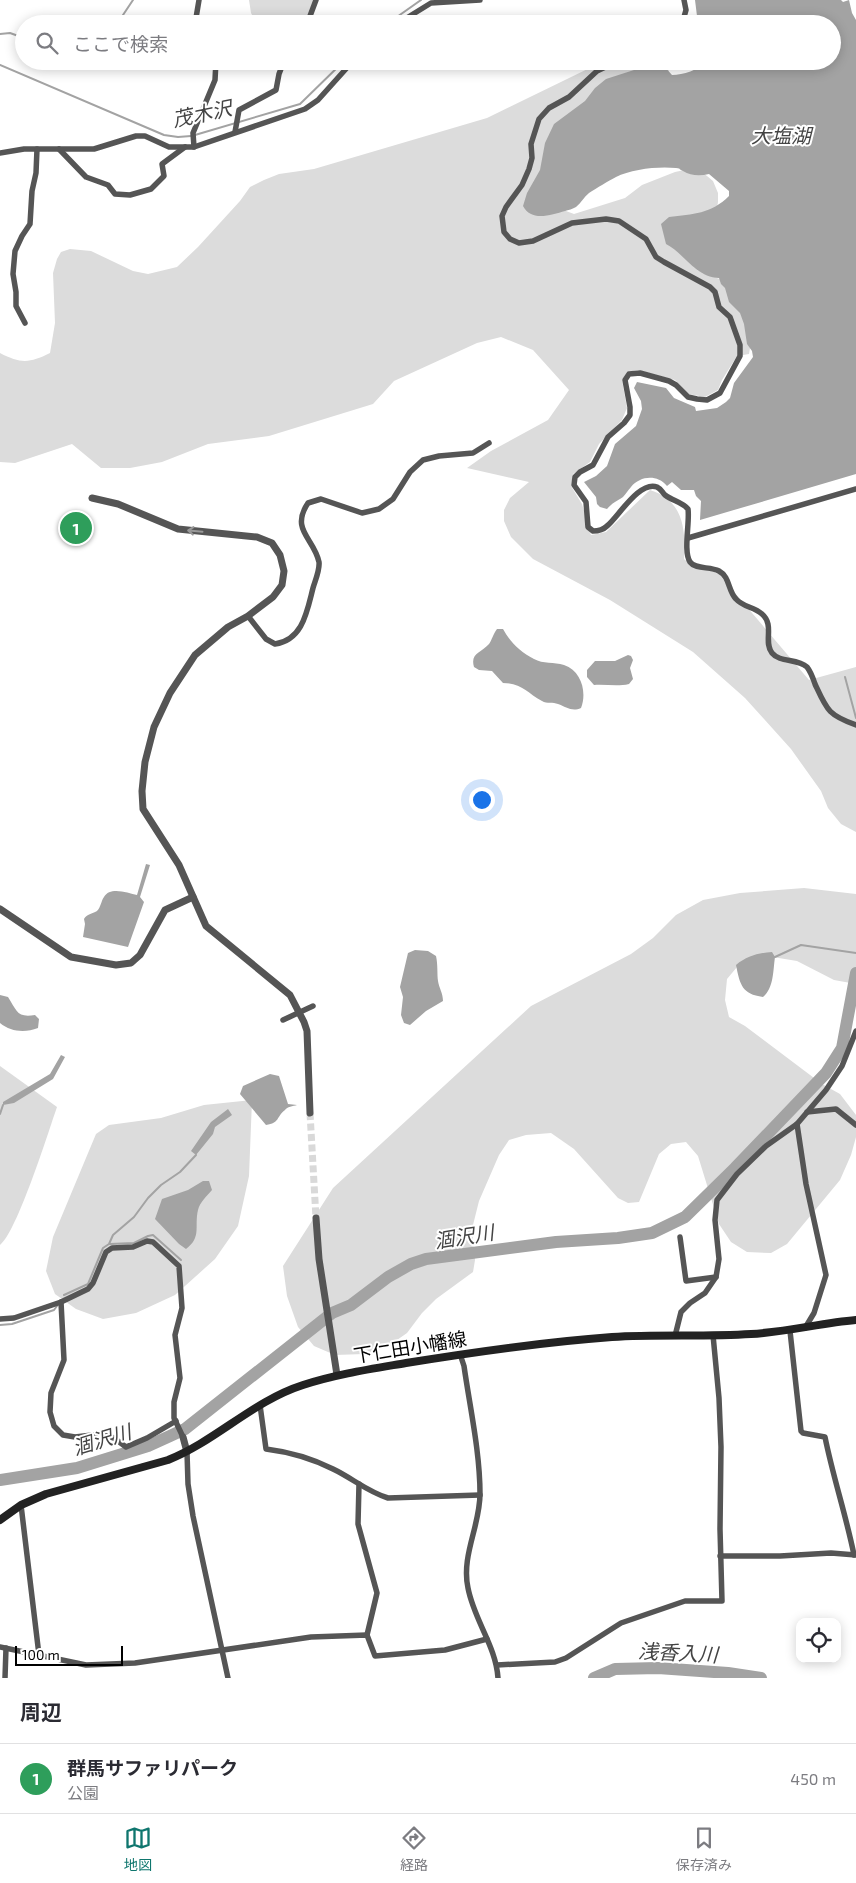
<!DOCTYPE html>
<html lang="ja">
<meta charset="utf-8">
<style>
body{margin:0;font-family:"Exo 2","Noto Sans JP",sans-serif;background:#f2f2f3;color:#2b2b33}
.controls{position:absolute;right:15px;bottom:15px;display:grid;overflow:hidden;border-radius:10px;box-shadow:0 2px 12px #0003}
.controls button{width:45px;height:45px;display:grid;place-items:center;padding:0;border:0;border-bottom:1px solid #e1e1e2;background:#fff;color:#2b2b33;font:25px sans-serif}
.scale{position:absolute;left:15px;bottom:12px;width:108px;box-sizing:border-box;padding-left:5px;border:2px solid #000;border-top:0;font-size:14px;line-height:18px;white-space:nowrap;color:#000;-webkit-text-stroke:4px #fff;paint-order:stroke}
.you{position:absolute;left:481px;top:799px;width:18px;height:18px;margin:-12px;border:4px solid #fff;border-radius:50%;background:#1a73e8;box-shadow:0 0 0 8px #1a73e833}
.badge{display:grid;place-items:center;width:32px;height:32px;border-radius:50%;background:#0f766e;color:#fff;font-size:16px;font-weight:700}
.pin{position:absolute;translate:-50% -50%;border:2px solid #fff;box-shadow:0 1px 5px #0006}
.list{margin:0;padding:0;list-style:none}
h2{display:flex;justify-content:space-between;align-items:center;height:65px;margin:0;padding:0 20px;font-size:21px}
h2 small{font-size:16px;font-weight:400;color:#7c7c81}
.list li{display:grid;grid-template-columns:32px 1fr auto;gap:15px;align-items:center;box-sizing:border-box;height:70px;padding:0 20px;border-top:1px solid #e1e1e2}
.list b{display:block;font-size:19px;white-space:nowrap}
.list p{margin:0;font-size:16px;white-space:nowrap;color:#7c7c81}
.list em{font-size:16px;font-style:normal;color:#7c7c81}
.icon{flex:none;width:28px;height:28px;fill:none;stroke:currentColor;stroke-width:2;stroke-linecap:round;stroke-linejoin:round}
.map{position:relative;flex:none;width:856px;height:1678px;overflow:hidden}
.search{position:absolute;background:#fff;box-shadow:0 2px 12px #0003;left:15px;right:15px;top:15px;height:55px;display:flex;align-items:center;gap:12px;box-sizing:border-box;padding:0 18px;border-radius:28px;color:#7c7c81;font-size:19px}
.sheet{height:135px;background:#fff}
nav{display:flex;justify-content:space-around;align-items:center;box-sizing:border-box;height:70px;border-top:1px solid #e1e1e2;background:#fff;font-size:14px;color:#7c7c81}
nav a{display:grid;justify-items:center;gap:2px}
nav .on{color:#0f766e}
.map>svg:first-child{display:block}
</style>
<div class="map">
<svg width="856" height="1678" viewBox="0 0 856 1678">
<rect width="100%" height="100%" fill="#fff"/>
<g fill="#dcdcdc">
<polygon points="249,0 317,0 302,24 257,24 251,13"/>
<path d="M604 61H669L670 63 668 74 559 202 566 211 574 214 625 198 642 185 675 172 689 169 701 171 713 181 718 193V202L716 214 694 263 697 270 732 284 753 330 749 354 737 356 722 380 718 390 705 397 688 394 675 380 638 370 627 372 622 380 627 408 622 420 599 444 590 462 573 474 571 486 582 504 591 535 606 532 650 490C683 500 686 529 684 559L692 566 718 573 809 680 856 667V832L841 824 828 808 821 791 791 749 745 698 693 652 610 600 533 559 511 537 504 521V510L510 498 529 482 467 468 491 451 548 420 569 390 533 350 501 337 477 343 394 381 373 404 269 436 208 444 162 462 130 468H101L72 444 15 463 0 462V353C21 364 30 363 50 353L55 323 53 273 57 259 61 252 70 249 91 251 133 271 148 274 177 267 198 247 240 201 250 187 264 180 279 174 314 169 487 118Z"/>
<polygon points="804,888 856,894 856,984 834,980 797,961 760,955 742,961 727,979 725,1000 729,1017 745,1026 822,1084 840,1094 856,1115 856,1137 851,1155 840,1180 787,1244 771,1253 747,1252 731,1242 719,1224 698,1156 686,1142 671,1144 659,1154 639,1202 628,1203 618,1198 574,1149 551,1133 526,1135 509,1140 499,1155 479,1201 472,1229 475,1260 473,1272 436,1299 422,1313 407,1333 387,1347 364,1354 335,1355 314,1346 298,1327 287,1296 283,1266 333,1188 531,1006 631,954 653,938 676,915 703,900 740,893"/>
<path d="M0 1066 57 1107C48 1133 17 1232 0 1245Z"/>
<polygon points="252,1100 249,1176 238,1226 215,1259 175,1295 136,1313 103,1319 76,1309 55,1294 46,1271 53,1237 96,1134 109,1125 161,1118 204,1105"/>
</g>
<g fill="#a3a3a3">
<path d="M695 0H841L843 2 849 0 852 13 856 20V474L700 520 701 501 696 496 694 490H681L672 482 667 486C657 474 640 476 631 487 628 490 626 494 623 497 617 501 612 503 607 509L600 507 597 504 596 497 584 482 596 476 607 466 615 444 636 426 642 409 641 401 634 388 637 382 666 388 674 398 695 407 696 411 717 408 726 402 730 398 734 383 753 357 752 351 747 344 744 324 740 313 729 302 725 288 721 284 719 278C695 277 684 253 666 244L661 224 669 217C693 214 711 214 729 196V191L709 174C700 176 691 176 683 171 678 169 682 169 676 168 659 166 631 169 616 177 608 181 597 188 589 193 584 197 581 203 576 207 573 209 568 210 565 211 551 215 531 222 523 206L527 193 540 170 545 143 554 124 585 101 595 88 606 79 634 70 664 66 672 75C683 75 699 70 705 61H832V24H694L697 16Z"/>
<path d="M497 629H503C510 642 520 652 534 659 543 664 554 662 564 665 582 671 587 693 581 708 572 712 566 707 558 704 553 702 547 704 542 701 527 693 522 683 503 683L492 671 479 670 474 667C470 653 481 653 489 644 492 640 493 634 497 629Z"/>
<path d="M628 655 631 656 633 660 630 668 633 679 629 684C617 687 606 684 594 685L587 677V670L595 661H615Z"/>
<path d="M146 864 150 865 140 897 144 902 128 947 83 937 85 924 84 919C87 914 92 914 97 911 101 907 101 901 104 897 110 886 128 893 137 895Z"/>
<path d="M415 950 428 951 436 956C438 965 437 974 438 981 439 988 443 993 443 1001L426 1011 410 1025 404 1023 401 1015 403 997 400 987 408 953Z"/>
<path d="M772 952 775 957C773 970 774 988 763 997 742 994 740 985 736 965 747 956 758 953 772 952Z"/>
<path d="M0 995 8 997C17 1011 17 1018 35 1015L39 1019 38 1028C25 1033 11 1032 0 1023Z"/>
<polygon points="61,1055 65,1057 53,1079 14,1103 3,1105 3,1102 50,1074"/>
<path d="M270 1074 279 1076 288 1104 297 1105C293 1106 287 1107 285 1110 276 1117 280 1123 266 1125L240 1094 243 1086Z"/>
<polygon points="228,1109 232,1115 215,1127 213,1134 196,1155 191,1151 211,1122"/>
<path d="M203 1181H209L212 1190C207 1196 200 1202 198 1210 194 1227 202 1237 186 1249L179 1244 155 1219 162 1199 188 1190Z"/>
</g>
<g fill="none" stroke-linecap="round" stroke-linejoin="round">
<g stroke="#a3a3a3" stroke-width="2">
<polyline points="117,24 133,0"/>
<polyline points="387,24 421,0"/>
<polyline points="0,34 10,33 24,38"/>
<polyline points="0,65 164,135 178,137 191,136"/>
<polyline points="195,135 300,104 344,61"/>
<polyline points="845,677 856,718"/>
<polyline points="775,957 801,945 856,953"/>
<polyline points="0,1114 3,1105"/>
<polyline points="110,1244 134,1243 148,1236 153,1235 181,1260"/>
<polyline points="64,1295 88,1284 103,1248 109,1244 113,1235 134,1217 148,1198 161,1185 180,1172 196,1155"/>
<polyline points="0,1325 12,1324 54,1310 57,1306"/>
</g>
<g stroke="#a3a3a3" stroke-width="12">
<polyline points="0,1480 77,1468 148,1446 170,1436 185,1429 332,1313 351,1305 388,1277 411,1264 426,1259 556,1242 618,1238 652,1233 685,1217 735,1168 826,1073 842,1048 856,973"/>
<polyline points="594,1678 615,1669 658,1668 728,1673 761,1678"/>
</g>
<polyline stroke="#d9d9d9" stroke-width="7" stroke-dasharray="7 3.5" stroke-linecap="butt" points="310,1113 316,1218"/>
<g stroke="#555" stroke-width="5.5">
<polyline points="199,0 196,18 209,24"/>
<polyline points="307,24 316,0"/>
<polyline points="397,24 431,3 480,0"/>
<polyline points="682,24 686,10 684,0"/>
<path d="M618 61 597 71 569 97 549 108 539 119 531 144 532 158 529 169 522 185 506 207 502 216 504 232 510 239 519 243 533 241 572 223 606 219 619 221 646 239 656 257 664 262 710 287 715 292 719 307 730 317 740 345V356L720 393 707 400 697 399 688 397 676 385 669 381 640 373 629 374 625 380 630 407V415L624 423 608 437 593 465 580 472 575 477 574 485 586 502 588 527 593 531C598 531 603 530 607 526 618 517 640 480 657 487 661 489 662 492 665 495 673 501 682 502 688 509 690 522 683 551 690 562 696 570 710 566 719 571 730 577 728 591 736 599 743 607 754 607 762 614 775 625 763 642 772 653 780 663 797 658 807 667 811 672 813 678 815 684 827 710 828 715 856 725"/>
<polyline points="235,132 239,110 276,90 279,74 284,61"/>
<polyline points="194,147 193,133 215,80 216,61"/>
<polyline points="59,149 86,177 108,185 115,194 130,195 151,189 164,176 162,164 185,147"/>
<polyline points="0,153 24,149 94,149 136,136 145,136 169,147 194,147 305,109 318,100 353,61"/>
<polyline points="25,323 16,306 16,292 13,274 15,251 22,236 30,224 32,191 36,173 37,149"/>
<polyline points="688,538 856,489"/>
<path d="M248 616 266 639 275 644C303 640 307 611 313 588 315 581 320 570 319 562 314 538 290 530 308 503L321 499 362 513 379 509 393 499 410 472 423 460 439 456 473 453 489 443"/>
<polyline points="807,1112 836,1109 856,1125"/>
<polyline points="797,1124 806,1184 826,1275 814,1313 805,1328"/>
<polyline points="680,1237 686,1281 716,1277"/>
<polyline points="61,1302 64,1360 51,1393 50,1412 54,1426 63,1435 75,1437 101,1434 114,1438 126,1447 147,1438 176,1421"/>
<polyline points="0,1319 14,1318 61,1302 88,1289 93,1283 106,1252 112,1248 133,1247 147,1241 153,1242 179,1266 182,1308 175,1335 180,1378 174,1402 174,1418 183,1437"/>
<path d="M790 1331 801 1431 803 1433 825 1437C833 1477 846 1515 854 1555"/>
<polyline points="675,1336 681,1312 690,1303 705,1293 716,1277 719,1259 715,1220 717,1200 737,1174 766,1146 797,1124 826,1090 842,1066 856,1031"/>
<path d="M460 1354 464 1366C470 1408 480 1452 480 1494 480 1526 461 1556 468 1588 474 1620 496 1646 498 1678"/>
<path d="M260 1405 266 1449C290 1452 311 1458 333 1469 352 1478 368 1492 388 1498L480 1495"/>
<polyline points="187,1452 188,1484 193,1516 228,1678"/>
<polyline points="359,1484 358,1524 377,1593 367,1635"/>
<polyline points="21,1505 39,1655"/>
<polyline points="720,1556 780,1556 831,1553 856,1555"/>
<polyline points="0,1647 86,1665 135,1663 311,1637 367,1635 375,1656 445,1650 487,1639"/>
<polyline points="497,1665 555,1662 566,1658 621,1623 685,1601 722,1601 720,1529 721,1447 719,1398 713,1335"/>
<polyline points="5,1678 6,1648"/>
</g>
<g stroke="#555" stroke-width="7">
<polyline points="92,498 118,504 178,529 257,537 272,543 280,555 284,571 282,585 273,597 248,616 228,627 195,655 170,693 154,727 145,762 142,791 143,809 179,865 206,926 290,995 304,1022 307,1031 310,1113"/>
<polyline points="0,909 71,957 116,965 131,963 140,955 165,910 193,897"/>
<polyline points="316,1218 319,1259 337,1375"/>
<polyline points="183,1437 187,1452"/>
</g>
<path stroke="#222" stroke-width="8" d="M0 1520 21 1505 46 1494 168 1460C216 1441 253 1401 303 1385 337 1374 371 1369 406 1363 474 1352 543 1342 612 1337 658 1334 705 1337 751 1334 787 1332 821 1323 856 1320"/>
<polyline stroke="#555" stroke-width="5.5" points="283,1020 313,1006"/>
</g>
<defs><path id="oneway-shaft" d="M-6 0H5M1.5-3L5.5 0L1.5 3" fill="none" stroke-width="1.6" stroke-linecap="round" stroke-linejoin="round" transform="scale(1.25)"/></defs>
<use stroke="#999" href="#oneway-shaft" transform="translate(195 531) rotate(-175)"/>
<g text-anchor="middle" stroke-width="4" stroke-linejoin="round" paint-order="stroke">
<g font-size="19" fill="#000" stroke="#fff">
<text transform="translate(410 1347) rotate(-9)" y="7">下仁田小幡線</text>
</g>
<g font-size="20" font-style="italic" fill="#444" stroke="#fff">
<text transform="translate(202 114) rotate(-12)" y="7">茂木沢</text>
<text x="781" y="143">大塩湖</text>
<text transform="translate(464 1237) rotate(-9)" y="7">涸沢川</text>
<text transform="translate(102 1440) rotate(-17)" y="7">涸沢川</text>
<text transform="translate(678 1653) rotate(3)" y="7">浅香入川</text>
</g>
</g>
</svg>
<div class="controls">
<button><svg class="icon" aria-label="locate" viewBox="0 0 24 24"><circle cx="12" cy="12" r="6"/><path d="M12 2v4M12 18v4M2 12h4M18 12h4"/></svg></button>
</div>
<div class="scale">100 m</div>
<div class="you"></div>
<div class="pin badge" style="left:76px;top:528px;background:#2e9e5b">1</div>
<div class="search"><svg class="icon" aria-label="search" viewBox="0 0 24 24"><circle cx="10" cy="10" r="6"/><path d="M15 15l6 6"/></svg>ここで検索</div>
</div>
<section class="sheet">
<h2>周辺<small></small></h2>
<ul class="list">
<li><span class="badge" style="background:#2e9e5b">1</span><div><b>群馬サファリパーク</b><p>公園</p></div><em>450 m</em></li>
</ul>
</section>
<nav>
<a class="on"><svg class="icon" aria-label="map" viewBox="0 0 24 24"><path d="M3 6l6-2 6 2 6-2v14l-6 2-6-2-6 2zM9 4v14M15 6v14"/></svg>地図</a>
<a><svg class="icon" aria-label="directions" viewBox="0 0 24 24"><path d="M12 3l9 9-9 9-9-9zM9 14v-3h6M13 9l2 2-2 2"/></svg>経路</a>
<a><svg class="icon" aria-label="saved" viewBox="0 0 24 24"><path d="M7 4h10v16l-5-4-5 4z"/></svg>保存済み</a>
</nav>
